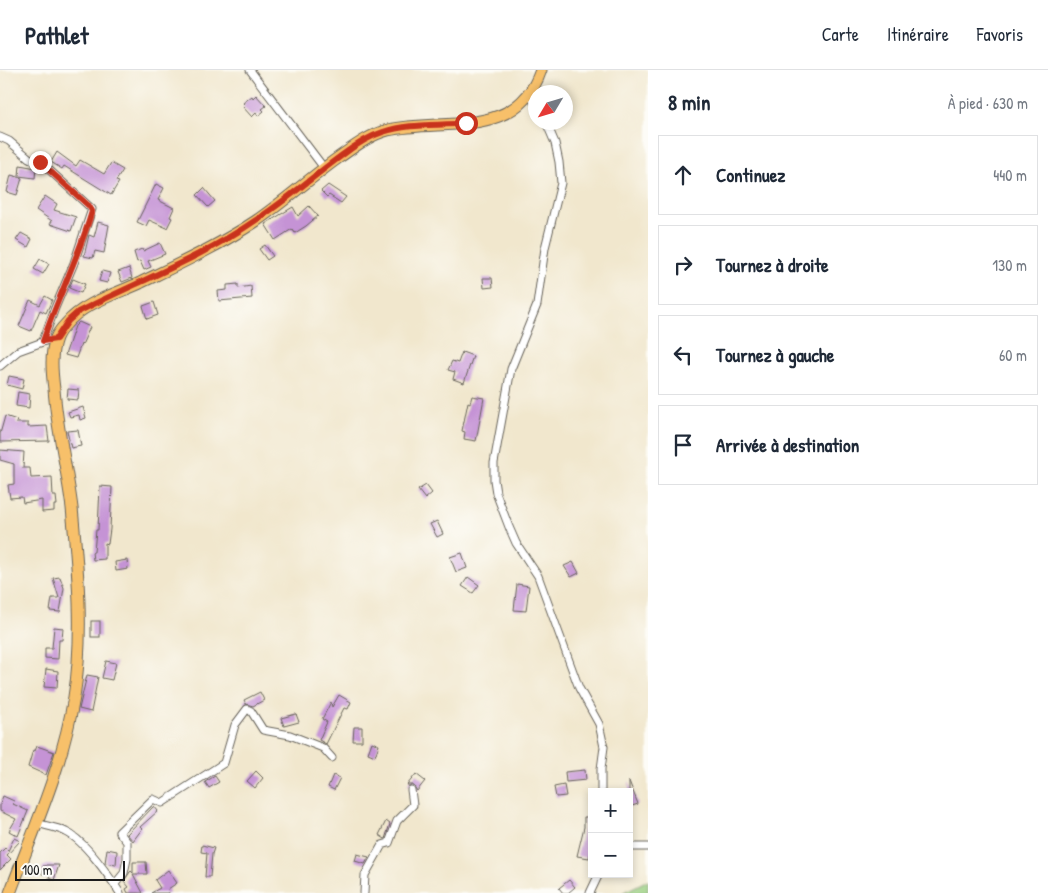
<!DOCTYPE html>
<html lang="fr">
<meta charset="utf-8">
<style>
body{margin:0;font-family:"Patrick Hand",sans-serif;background:#f2f2f3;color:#1f2937}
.controls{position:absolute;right:15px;bottom:15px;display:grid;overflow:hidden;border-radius:0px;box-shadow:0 2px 8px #0003}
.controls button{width:45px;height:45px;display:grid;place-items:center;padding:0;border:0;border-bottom:1px solid #e0e1e3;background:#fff;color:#1f2937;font:25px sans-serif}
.compass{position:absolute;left:528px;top:15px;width:45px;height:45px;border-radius:50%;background:#fff;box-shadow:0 2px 8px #0003;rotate:232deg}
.scale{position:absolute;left:15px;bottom:12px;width:110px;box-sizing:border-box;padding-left:5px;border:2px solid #1c1c1c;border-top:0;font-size:14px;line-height:18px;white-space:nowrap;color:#1c1c1c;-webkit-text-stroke:4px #fdfcf7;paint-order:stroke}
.stop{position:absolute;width:15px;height:15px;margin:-11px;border:4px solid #c8321e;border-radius:50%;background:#fff}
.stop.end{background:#c8321e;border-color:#fff;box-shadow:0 1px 5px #0008}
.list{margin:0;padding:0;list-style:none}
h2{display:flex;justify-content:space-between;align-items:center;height:65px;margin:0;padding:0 20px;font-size:21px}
h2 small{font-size:16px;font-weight:400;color:#747a83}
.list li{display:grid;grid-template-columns:32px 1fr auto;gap:15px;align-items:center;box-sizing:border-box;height:80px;margin:0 10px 10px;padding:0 10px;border:1px solid #e0e1e3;border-radius:0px}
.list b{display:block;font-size:19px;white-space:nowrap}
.list em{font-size:16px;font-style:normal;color:#747a83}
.icon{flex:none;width:28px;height:28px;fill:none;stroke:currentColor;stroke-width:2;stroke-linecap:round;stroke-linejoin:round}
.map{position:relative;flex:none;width:648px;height:823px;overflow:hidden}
header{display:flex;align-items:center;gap:30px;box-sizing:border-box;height:70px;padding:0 25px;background:#fff;border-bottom:1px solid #e0e1e3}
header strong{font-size:24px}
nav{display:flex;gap:28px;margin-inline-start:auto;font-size:18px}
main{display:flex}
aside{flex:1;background:#fff}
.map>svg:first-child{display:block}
</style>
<header>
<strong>Pathlet</strong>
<nav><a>Carte</a><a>Itinéraire</a><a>Favoris</a></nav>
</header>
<main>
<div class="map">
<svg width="648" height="823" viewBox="0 0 648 823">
<rect width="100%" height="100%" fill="#fdfcf7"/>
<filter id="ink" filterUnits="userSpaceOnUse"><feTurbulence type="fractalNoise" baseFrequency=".02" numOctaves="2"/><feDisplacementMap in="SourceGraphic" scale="10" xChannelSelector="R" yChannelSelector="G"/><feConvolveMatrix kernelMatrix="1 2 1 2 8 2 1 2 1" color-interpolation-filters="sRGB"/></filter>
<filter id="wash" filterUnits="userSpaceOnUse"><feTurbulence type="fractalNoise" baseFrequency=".0096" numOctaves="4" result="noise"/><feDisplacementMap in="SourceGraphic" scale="20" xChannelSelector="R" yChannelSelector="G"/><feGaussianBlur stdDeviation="1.12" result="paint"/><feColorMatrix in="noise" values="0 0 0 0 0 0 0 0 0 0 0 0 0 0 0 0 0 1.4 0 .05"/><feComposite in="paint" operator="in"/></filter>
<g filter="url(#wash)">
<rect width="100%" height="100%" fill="#f1e7cd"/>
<polygon fill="#97cd7e" stroke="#5a744d" points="648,810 648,823 622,823"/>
<g id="blocks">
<g fill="#c593d5">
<polygon points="256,25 266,36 262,39 264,41 258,46 256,43 252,47 243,37 245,35 243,33 252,26 253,28"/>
<polygon points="57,82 76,96 80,90 104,104 111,93 123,100 116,111 119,112 111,125 64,96 62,99 51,92"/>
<polygon points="20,95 36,98 35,108 19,106"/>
<polygon points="11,105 22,108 17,125 7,122"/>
<polygon points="156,114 164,118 158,130 174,138 170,147 172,148 167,158 149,150 146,156 137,152"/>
<polygon points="328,115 346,127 341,133 329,125 327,127 321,121"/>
<polygon points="204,118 215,131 208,137 197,125"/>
<polygon points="45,126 57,134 54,140 76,147 71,161 50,154 52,151 36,140"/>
<polygon points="309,136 318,146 306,156 295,163 292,159 275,170 265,154 293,137 298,146"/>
<polygon points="98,152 109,155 104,183 95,181 93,188 84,186 89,165 94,167"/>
<polygon points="21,163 32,169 28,177 16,170"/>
<polygon points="160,173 165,184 148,191 151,197 144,200 140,191 137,192 134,182 142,179 143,181"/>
<polygon points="265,175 273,186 267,190 259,179"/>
<polygon points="40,189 49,194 43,204 34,199"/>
<polygon points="129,198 132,208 122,212 118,202"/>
<polygon points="102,201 110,203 107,213 99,211"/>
<polygon points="483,208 492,208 493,217 484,218"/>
<polygon points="73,209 85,214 81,223 69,218"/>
<polygon points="238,214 238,218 251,216 252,228 219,231 218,221 227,220 227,215"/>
<polygon points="45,226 52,230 46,243 40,240 31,261 19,256 30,230 40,235"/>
<polygon points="154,232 158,245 147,249 143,236"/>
<polygon points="79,252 90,257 82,275 81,274 76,288 65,285 75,256"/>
<polygon points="462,282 473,286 464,313 453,309 455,302 448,300 452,291 458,293"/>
<polygon points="9,306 24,309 22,319 7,315"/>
<polygon points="68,319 79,320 78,330 67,329"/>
<polygon points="18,322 30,324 29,338 16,336"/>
<polygon points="472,326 484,328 476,371 464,369 465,362 462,361 468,332 470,333"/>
<polygon points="83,337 86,348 80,350 79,345 70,347 68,342"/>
<polygon points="5,346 17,350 16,353 28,353 28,357 47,356 49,371 0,372 0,364"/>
<polygon points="78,360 81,376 71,378 67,361"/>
<polygon points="0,380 24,382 23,398 30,398 31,408 52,407 53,426 56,426 57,435 54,435 54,441 42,442 42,430 23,433 22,427 10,428 8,415 14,414 14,394 0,390"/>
<polygon points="426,415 432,423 425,429 418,420"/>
<polygon points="100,416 112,417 110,459 108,474 105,473 105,489 93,490 92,482 94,482 96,460 98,460"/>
<polygon points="437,451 443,464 437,467 430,454"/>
<polygon points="462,483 467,498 456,502 450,487"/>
<polygon points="127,490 128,499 116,501 115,492"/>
<polygon points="573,492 579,503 571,507 564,496"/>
<polygon points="60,507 64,518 60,542 50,541 52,528 59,528 53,508"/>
<polygon points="468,507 479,515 473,523 462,516"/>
<polygon points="517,514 529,516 526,541 514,540"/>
<rect x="91" y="551" width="9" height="16"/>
<polygon points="54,557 63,558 62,570 59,570 58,589 45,588 45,578 52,578"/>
<polygon points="106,591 116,593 112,610 102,608"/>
<polygon points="46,599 58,601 57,618 44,617"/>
<polygon points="87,605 98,607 91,642 79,639"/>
<polygon points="260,622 264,630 253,636 246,634 244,630"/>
<polygon points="339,625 351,632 348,639 344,638 326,674 319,670 327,652 322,649 331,632 332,637"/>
<polygon points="296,644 299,652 284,656 281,648"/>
<polygon points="354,657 362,657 362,671 353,671"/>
<polygon points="372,672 379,675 375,686 368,683"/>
<polygon points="37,676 54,682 46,705 28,697 33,680 35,681"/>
<polygon points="585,700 586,710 566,712 565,702"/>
<polygon points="256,701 263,708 255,718 247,711"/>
<polygon points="416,704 425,711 417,721 413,715 407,715"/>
<polygon points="333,705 340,708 334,720 328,717"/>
<polygon points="215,706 219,712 209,718 205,712"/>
<polygon points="629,711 638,734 629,737"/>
<polygon points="564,715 566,726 556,727 554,717"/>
<polygon points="3,726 14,731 13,734 28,741 18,766 9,761 16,749 0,741 0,734"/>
<polygon points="154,736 158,741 140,757 142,759 133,771 127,764"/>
<polygon points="584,747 592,747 592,778 589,788 577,786 584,757"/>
<polygon points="386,751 390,754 385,769 379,765"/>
<polygon points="14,768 20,771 7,785 11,789 0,800 0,783 5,778 8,781"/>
<polygon points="202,775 214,778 212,784 210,807 205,807 207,783 201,782"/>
<polygon points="107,779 117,781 116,795 105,793"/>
<polygon points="357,784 369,787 365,794 355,791"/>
<polygon points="133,792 146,792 147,804 133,804 143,823 128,823 126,819 129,817 124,811 130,802 131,801 133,803"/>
<polygon points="46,795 59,795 54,810 49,808 50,804 42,804 43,796 46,796"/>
<polygon points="168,800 177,813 168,819 169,823 151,823 160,818 155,810"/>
<polygon points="569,810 575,817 568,823 563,823 559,818"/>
</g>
</g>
</g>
<g filter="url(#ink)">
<use href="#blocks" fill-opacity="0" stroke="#67635a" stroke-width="1"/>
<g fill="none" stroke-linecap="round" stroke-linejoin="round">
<g stroke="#67635a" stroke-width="9">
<g id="minor">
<polyline points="250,0 324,98"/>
<polyline points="530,25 536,35"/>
<polyline points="546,52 555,73 559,92 561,113 545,178 537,235 511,299 494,393 494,410 496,423 509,457 516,473 538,506 579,618 599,654 604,677 601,699 601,722"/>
<polyline points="0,67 9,71 29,88 46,97 92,139 74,193 55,238 43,271"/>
<polyline points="0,296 18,281 48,270"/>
<path d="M36 753C46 756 57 757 66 762 84 770 109 806 120 823"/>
<polyline points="629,777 648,777"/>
<polyline points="115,814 124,803 127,789 127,772 119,762 153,729 162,733 224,693 235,655 247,639 251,641 263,660 290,665 323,678 332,688"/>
<polyline points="364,823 365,805 382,775 389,773 397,751 413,735 411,720"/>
<polyline points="590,823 599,804"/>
</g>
</g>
<g stroke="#67635a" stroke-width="13">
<path id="primary" d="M10 823C34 759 63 695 74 627 84 566 78 500 72 438 67 398 57 360 54 319 52 303 50 284 56 268 58 263 62 258 66 254 83 233 116 224 140 213 179 194 220 175 256 151 285 131 310 108 338 88 354 77 369 65 388 60 444 47 517 71 541 0"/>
</g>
<use href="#minor" stroke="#fff" stroke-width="7"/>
<use href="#primary" stroke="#f7c06b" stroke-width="11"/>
</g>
</g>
<g fill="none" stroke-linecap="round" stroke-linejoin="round" filter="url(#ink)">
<path stroke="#c8321e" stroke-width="6" d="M40 92 89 136 92 141C79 186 58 227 43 271L56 269 68 251 78 242C137 212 201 188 256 150 286 131 312 107 341 86 354 76 367 67 383 62 410 53 438 56 466 53"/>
</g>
</svg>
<div class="controls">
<button>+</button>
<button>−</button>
</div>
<svg class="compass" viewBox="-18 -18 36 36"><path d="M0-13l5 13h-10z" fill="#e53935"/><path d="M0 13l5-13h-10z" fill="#747a83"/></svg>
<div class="scale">100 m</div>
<div class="stop" style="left:466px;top:53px"></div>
<div class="stop end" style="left:40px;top:92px"></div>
</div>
<aside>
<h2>8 min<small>À pied · 630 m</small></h2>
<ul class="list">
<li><svg class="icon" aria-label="ahead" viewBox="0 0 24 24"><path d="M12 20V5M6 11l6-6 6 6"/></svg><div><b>Continuez</b></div><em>440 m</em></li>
<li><svg class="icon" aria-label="right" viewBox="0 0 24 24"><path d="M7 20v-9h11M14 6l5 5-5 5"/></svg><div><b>Tournez à droite</b></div><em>130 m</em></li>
<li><svg class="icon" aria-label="left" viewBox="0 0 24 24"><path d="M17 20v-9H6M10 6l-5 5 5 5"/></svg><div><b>Tournez à gauche</b></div><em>60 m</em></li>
<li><svg class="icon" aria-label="arrive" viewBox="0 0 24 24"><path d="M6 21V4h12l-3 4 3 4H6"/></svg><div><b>Arrivée à destination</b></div></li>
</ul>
</aside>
</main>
